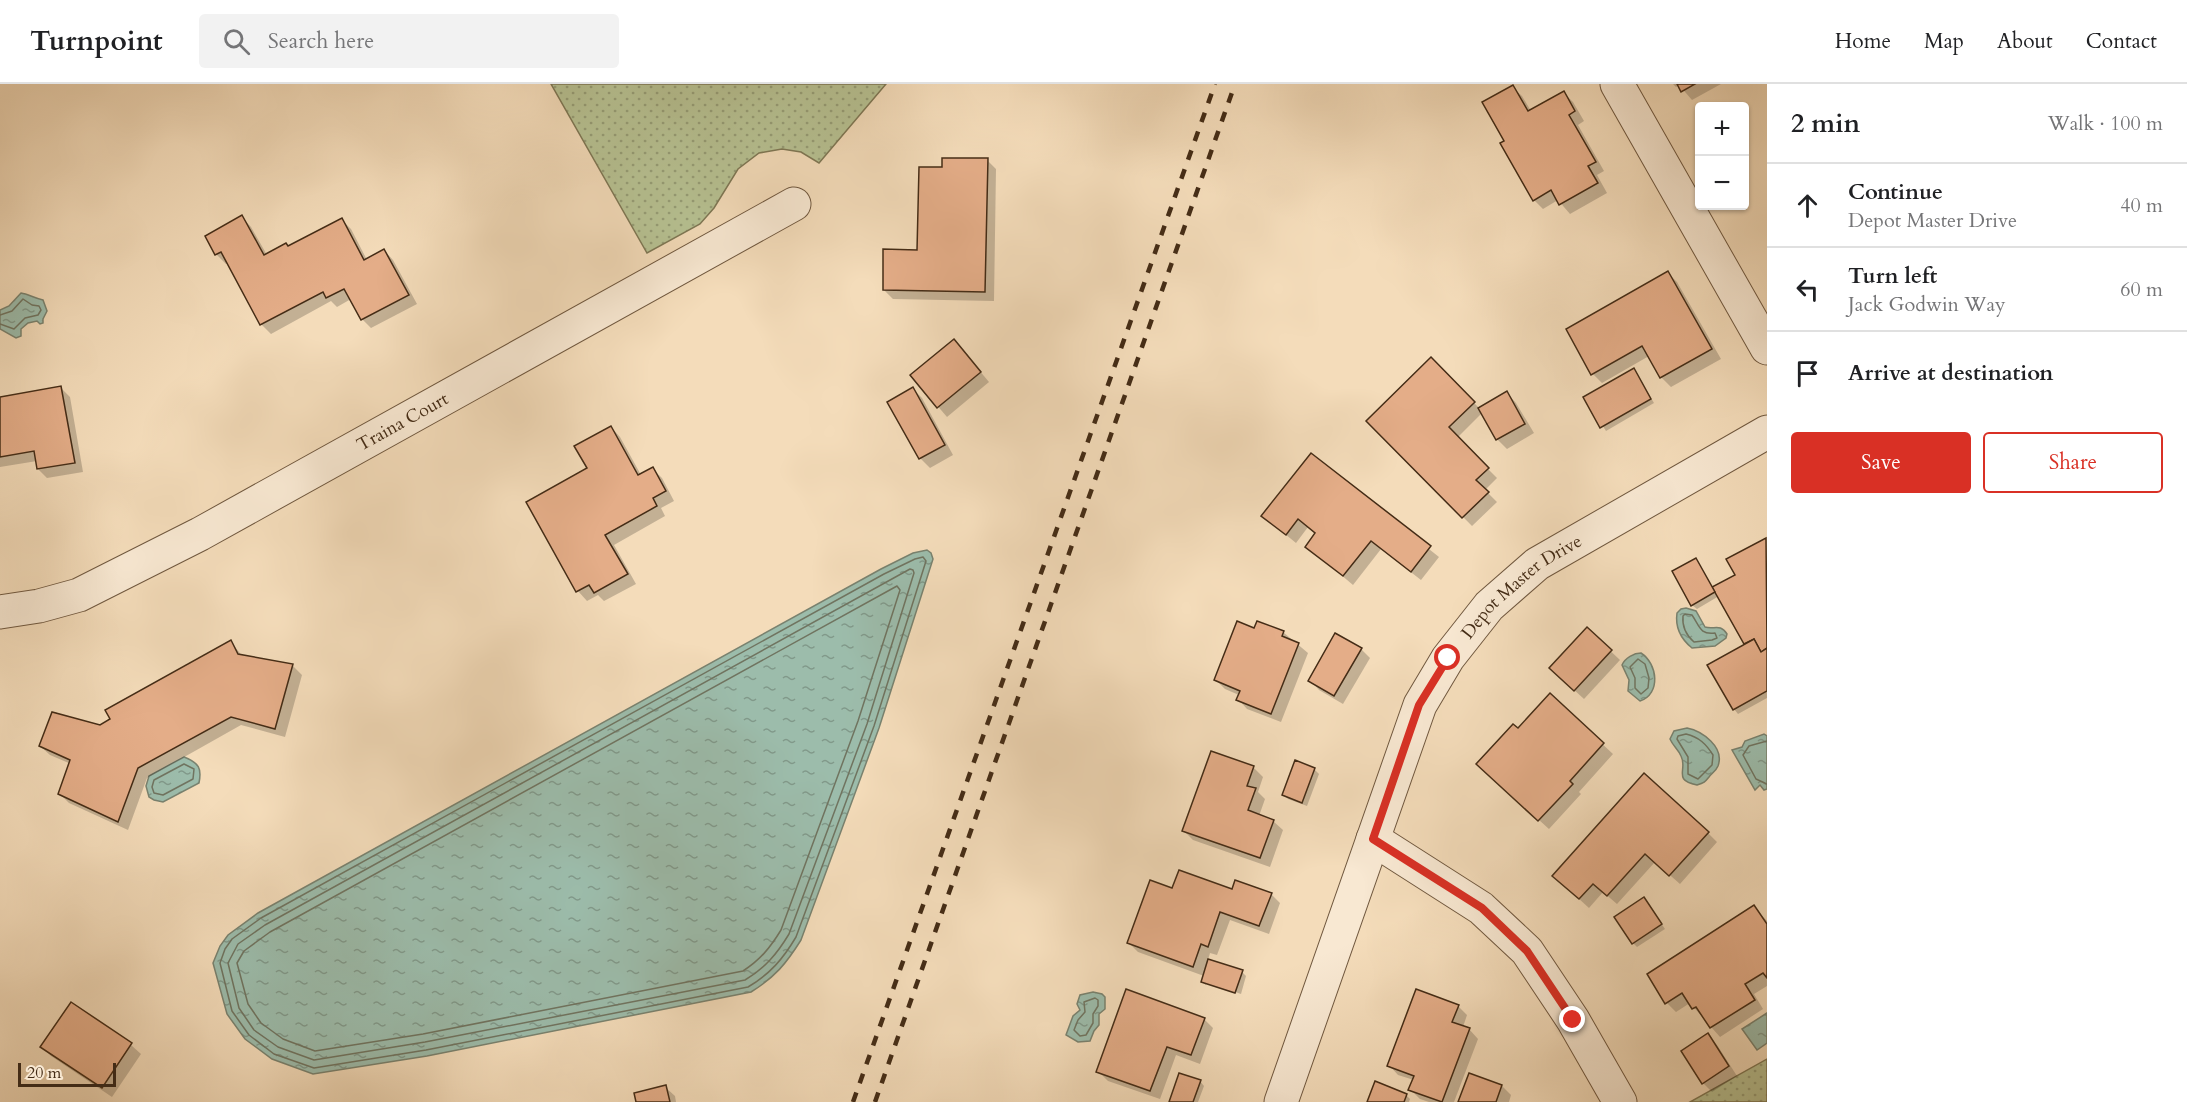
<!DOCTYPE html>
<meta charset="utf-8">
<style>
body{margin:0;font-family:Cardo,serif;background:#f2f2f2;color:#202124}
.controls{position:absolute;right:18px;top:18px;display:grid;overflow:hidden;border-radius:6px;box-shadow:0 2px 4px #0004}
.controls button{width:54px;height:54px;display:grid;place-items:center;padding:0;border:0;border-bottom:2px solid #e0e0e0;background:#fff;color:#202124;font:30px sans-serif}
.scale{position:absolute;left:18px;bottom:15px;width:98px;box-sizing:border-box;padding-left:6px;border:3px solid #442c16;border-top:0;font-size:16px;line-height:21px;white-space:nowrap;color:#442c16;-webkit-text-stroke:4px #f8e8d2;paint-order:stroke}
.stop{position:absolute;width:18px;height:18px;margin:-14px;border:4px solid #d93025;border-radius:50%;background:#fff}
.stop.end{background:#d93025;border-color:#fff;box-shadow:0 2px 6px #0008}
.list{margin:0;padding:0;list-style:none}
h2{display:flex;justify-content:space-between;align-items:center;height:78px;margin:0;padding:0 24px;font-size:26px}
h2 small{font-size:20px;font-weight:400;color:#757577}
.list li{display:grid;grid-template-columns:39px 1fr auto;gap:18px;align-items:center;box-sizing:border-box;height:84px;padding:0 24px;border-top:2px solid #e0e0e0}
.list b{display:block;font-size:22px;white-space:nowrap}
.list p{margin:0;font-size:20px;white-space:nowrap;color:#757577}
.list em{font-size:20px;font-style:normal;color:#757577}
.actions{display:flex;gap:12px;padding:18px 24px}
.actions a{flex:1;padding:14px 0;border:2px solid #d93025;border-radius:6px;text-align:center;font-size:21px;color:#d93025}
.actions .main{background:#d93025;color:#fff}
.icon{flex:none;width:33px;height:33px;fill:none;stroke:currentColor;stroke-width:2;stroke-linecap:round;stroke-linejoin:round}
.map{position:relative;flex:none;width:1767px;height:1018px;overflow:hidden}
header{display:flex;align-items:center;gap:36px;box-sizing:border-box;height:84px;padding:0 30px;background:#fff;border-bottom:2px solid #e0e0e0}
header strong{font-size:28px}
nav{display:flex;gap:33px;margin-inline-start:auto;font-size:21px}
.search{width:420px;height:54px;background:#f2f2f2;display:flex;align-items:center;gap:15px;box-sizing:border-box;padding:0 21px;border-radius:6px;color:#757577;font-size:22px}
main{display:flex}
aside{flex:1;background:#fff}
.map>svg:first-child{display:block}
</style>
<header>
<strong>Turnpoint</strong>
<div class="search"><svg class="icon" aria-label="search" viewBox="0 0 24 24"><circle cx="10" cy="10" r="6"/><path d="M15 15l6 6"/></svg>Search here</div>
<nav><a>Home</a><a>Map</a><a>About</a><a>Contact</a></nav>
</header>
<main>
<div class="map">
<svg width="1767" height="1018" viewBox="0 0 1767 1018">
<defs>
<pattern id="grass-dots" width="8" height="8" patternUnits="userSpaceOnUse" patternTransform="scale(1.5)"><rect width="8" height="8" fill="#b7c293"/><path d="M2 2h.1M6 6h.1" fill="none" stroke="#969e77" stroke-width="1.8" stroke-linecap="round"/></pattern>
<pattern id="water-ripples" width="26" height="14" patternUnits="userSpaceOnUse" patternTransform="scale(1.5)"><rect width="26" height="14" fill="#9cbcab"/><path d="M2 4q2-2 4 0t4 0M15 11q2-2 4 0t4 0" fill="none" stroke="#81998a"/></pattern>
</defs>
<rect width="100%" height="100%" fill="#f4dcba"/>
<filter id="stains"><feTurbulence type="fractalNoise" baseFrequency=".00333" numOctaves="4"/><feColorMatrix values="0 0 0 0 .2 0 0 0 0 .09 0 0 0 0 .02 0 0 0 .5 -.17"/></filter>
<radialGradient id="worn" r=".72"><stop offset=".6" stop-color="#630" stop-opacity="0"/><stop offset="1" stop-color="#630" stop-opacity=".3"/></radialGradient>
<g fill="url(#grass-dots)" stroke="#7e7754" stroke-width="1.5">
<polygon points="551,0 886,0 819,79 801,68 782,65 759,69 738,85 714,124 700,140 647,169"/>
<polygon points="1767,975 1767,1018 1690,1018"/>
</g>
<g fill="url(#water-ripples)" stroke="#79826f" stroke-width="1.5">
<path d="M21 209C28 210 34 214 43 216L47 227 43 235V239L40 240 37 237 28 239 21 245V252L16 254 0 245V226L9 222Z"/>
<path d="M927 466 931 469 933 475 879 644 801 856C786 880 775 893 751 908L427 972 313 990 272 975 245 955 227 930 213 879 220 862 228 851 258 829 881 485 913 469Z"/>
<path d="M1686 524 1696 527 1705 543C1714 546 1720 539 1727 550L1726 554 1715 562 1692 564C1681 555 1675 543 1677 529L1681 525Z"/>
<path d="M1641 569C1658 580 1661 610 1640 617L1628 607 1629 596 1622 581C1625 574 1634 569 1641 569Z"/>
<path d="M1687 644C1702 647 1725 663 1718 682 1716 687 1712 689 1709 693 1705 698 1704 699 1697 701 1672 696 1688 686 1681 672 1678 665 1673 662 1670 655L1674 647Z"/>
<polygon points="1764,650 1767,652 1767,705 1764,706 1760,701 1755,706 1732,666 1742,663 1745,657"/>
<path d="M184 673C199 679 202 684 199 699L163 718 154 716 149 713 146 702 149 692Z"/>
<polygon points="1093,908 1102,910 1105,913 1105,925 1099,930 1099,941 1094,947 1090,957 1078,958 1066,951 1073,932 1080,926 1077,920 1080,911"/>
<polygon points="1767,929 1767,959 1757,966 1742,945"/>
</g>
<g fill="#0003">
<polygon points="1673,0 1721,0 1692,16 1679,1 1676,3"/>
<polygon points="1512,3 1522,12 1531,27 1564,9 1573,18 1584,37 1578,41 1604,87 1597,91 1607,109 1570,130 1558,116 1543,125 1534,116 1506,57"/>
<polygon points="987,76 996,85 994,217 893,215 884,206 919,167 943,85"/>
<polygon points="242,133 251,143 267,171 289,164 342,136 351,145 367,176 384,166 393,176 417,220 371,244 362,235 351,215 337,223 331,217 271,250 261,240 228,178 226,180 216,170"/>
<polygon points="1668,189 1677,198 1721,275 1671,303 1661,293 1649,272 1602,299 1593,290"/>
<polygon points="963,267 989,298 947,333 912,292"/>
<polygon points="1431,275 1480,325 1507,309 1516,319 1534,349 1507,365 1497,355 1482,329 1457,354 1497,394 1485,406 1497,418 1472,442 1368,337"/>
<polygon points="1634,286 1654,319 1606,347 1585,314"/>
<polygon points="61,304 70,313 83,388 47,394 38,385 37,377 0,383 0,315"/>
<polygon points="913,305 922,314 953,371 930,384 920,374 889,318"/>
<polygon points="611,343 620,353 641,391 653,385 662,394 674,417 661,424 665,432 614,461 636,500 604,517 598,511 587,517 578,507 528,419 589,385"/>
<polygon points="1311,371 1439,473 1421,496 1381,465 1353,501 1307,462 1316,450 1308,443 1296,459 1263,432"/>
<polygon points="1766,455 1767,614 1738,630 1734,625 1746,561 1719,512 1697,525 1692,521 1695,476 1713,504 1737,491"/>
<polygon points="1587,545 1620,576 1584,615 1560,593"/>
<polygon points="1255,546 1283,548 1308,569 1281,638 1247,625 1238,615 1239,611 1225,605 1216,596"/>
<polygon points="231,558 243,573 293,582 302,591 285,653 241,641 147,694 128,746 69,719 60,710 71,680 50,671 40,662 100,642"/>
<polygon points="1361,565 1370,574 1343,620 1319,606 1310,596"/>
<polygon points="1550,611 1613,670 1579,708 1581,710 1549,745 1487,689 1518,646"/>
<polygon points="1296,678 1315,686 1319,690 1307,722 1288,715 1284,711"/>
<polygon points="1253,683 1263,693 1258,708 1265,715 1259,732 1273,737 1283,746 1270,783 1193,756 1184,747"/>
<polygon points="1708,749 1717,758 1680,800 1655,778 1617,820 1603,808 1589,824 1554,792"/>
<polygon points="1173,806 1233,807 1271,810 1280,819 1269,850 1230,836 1217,871 1210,869 1208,876 1242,888 1246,892 1241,910 1206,898 1206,901 1202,898 1204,892 1138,868 1129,859"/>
<polygon points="1644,815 1665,845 1637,863 1633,859"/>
<polygon points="1754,823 1767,837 1767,902 1754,910 1763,925 1720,953 1690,919 1676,928 1667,919"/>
<polygon points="71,920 131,961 141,970 112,1013 51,972 42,963"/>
<polygon points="1458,922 1467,931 1463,943 1469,945 1478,955 1454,1018 1429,1018 1420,1015 1410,1005 1414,996 1398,991 1389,981"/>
<polygon points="1204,935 1213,944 1200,980 1176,971 1160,1015 1108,997 1098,987"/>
<polygon points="1708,951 1717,961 1737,992 1712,1008 1703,999"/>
<polygon points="1469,991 1502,1002 1511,1011 1509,1018 1460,1018"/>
<polygon points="1200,997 1204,1002 1198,1018 1171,1018"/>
<polygon points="665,1003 675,1012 676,1018 638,1018"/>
<polygon points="1406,1011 1410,1015 1409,1018 1369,1018"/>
</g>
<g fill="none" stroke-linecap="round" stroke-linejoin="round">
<g stroke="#707460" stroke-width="1.5">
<polyline points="0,231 12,227 23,215 32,221 39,222 41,226 38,231 25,234 14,245 0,240"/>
<path d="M923 473 926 477 874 642 796 853C783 875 770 890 748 903L426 966 314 984 274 970 249 951 232 927 220 879 225 865 232 855 261 834 884 490 915 475Z"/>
<path d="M910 485 913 486 914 489 867 640 789 850C777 870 765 884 745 896L425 958 314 976 278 963 254 946 239 924 228 879 238 860 265 841Z"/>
<path d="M897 502 900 506 858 637 781 846C770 864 760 876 743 887L423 950 315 967 283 955 261 939 248 920 237 879 244 867 270 848Z"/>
<path d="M1685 530 1692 531C1700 543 1700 551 1715 549L1717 554 1712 556 1694 558C1686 551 1682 542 1683 532Z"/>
<polygon points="1638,575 1645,580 1649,594 1648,604 1641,610 1635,604 1635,594 1630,583"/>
<path d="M1686 650C1699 653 1706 660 1713 671L1712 681 1698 695 1688 690V673L1677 655 1678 652Z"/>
<polyline points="1767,657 1749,662 1743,671 1756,695 1767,700"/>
<polygon points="184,680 194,685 193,695 163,711 154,709 152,703 154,696"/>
<polygon points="1095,914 1098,916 1098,922 1093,930 1093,939 1086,951 1080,952 1074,946 1078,936 1085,928 1084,918"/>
</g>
</g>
<g fill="#e4ad88" stroke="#442c16" stroke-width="1.5">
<polygon points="1677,0 1695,0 1681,8"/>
<polygon points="1513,1 1528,27 1564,7 1575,27 1569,31 1596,78 1588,82 1598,99 1559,121 1551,106 1533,117 1500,59 1504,57 1482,18"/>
<polygon points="942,74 988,74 985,208 883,206 883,165 917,166 919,83 942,83"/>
<polygon points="242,131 264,171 286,159 288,162 342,134 364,176 384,165 409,211 361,236 344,205 326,214 323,208 260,241 221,168 215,171 205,152"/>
<polygon points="1668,187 1712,265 1660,294 1642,262 1591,291 1566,245"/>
<polygon points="954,255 981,288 937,324 910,291"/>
<polygon points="1431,273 1475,318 1449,343 1489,384 1476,396 1489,408 1462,434 1366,337"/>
<polygon points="1634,284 1651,315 1600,344 1583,313"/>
<polygon points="61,302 75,379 37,385 34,367 0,373 0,313"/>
<polygon points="913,303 945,361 919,375 887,318"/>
<polygon points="1507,307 1525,340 1496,356 1478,324"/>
<polygon points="611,342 638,391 653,383 666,407 653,414 657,422 605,451 628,490 594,509 589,501 576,508 526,418 587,384 574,362"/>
<polygon points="1311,369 1431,462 1411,488 1371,457 1343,492 1305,463 1315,449 1298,435 1286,451 1261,432"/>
<polygon points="1766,454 1767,564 1761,568 1754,555 1744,560 1712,503 1735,491 1726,475"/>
<polygon points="1696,474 1715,508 1691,522 1672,487"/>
<polygon points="1237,537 1254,544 1257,537 1284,547 1282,552 1299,559 1271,630 1236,616 1240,607 1214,596"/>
<polygon points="1587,543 1612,566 1574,607 1549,584"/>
<polygon points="1335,549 1362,564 1334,612 1308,597"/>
<polygon points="1754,555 1761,568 1767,564 1767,607 1733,626 1707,581"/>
<polygon points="231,556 238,570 293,580 275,645 231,633 138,684 118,738 58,710 70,676 39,662 52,628 100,641 110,635 105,626"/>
<polygon points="1550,609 1604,659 1570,697 1573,700 1538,737 1476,680 1513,640 1518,644"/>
<polygon points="1211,667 1254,682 1247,702 1256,704 1248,726 1274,736 1260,774 1182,747"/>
<polygon points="1295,676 1315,684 1302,719 1282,711"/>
<polygon points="1644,689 1709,748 1669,792 1645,770 1607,812 1593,800 1579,815 1552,792"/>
<polygon points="1179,786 1232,805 1235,796 1272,809 1259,842 1220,828 1208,863 1201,860 1193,883 1127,859 1150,796 1172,804"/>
<polygon points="1644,813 1662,840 1632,860 1614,833"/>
<polygon points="1754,821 1767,840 1767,894 1763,889 1745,900 1755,916 1710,944 1696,923 1692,925 1682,909 1665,920 1647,890"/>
<polygon points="1208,875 1243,886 1235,909 1201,898"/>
<polygon points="1126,905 1205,934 1191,971 1167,963 1150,1007 1096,988"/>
<polygon points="1416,905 1459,921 1452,938 1470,944 1442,1018 1408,1006 1414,992 1387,982"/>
<polygon points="71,918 132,959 102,1004 40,963"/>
<polygon points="1708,949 1729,982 1702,1000 1681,967"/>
<polygon points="1179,989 1201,996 1193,1018 1169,1018"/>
<polygon points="1469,989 1502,1001 1496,1018 1458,1018"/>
<polygon points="1375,997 1407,1010 1404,1018 1367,1018"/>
<polygon points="666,1001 670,1018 636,1018 634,1009"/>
</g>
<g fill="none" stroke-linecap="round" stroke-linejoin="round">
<g stroke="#70583f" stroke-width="35">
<g id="minor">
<polyline points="1617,0 1767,264"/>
<path id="s1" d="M0 528 39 522 79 511 200 450 794 120"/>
<polyline points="1373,755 1481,824 1527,867 1573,936 1620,1018"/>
<path id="s2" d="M1281 1018 1420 621 1448 574 1489 522 1537 480 1767 348"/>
</g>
</g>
<use href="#minor" stroke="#f8e8d2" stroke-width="33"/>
<g stroke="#442c16" stroke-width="4.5" stroke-dasharray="10 10" stroke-linecap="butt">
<polyline points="853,1018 1215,0"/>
<polyline points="875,1018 1235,0"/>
</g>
</g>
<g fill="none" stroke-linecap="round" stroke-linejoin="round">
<polyline stroke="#d93025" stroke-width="8" points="1448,574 1419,621 1373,755 1482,824 1527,867 1573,936"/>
</g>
<g text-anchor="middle" stroke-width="6" stroke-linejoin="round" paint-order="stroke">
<g font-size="18" fill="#442c16" stroke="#f8e8d2">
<text dy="6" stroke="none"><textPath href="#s1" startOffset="448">Traina Court</textPath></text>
<text dy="6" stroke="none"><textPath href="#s2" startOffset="579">Depot Master Drive</textPath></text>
</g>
</g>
<rect width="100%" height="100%" filter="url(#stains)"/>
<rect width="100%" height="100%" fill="url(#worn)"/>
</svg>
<div class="controls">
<button>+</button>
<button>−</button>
</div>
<div class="scale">20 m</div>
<div class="stop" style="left:1448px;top:574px"></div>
<div class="stop end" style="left:1573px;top:936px"></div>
</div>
<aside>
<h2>2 min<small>Walk · 100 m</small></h2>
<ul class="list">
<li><svg class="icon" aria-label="ahead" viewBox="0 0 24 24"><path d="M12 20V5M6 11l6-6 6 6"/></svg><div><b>Continue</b><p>Depot Master Drive</p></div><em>40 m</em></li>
<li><svg class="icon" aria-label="left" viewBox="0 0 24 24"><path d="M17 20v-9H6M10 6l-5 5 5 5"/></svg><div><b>Turn left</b><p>Jack Godwin Way</p></div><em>60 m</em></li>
<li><svg class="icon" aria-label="arrive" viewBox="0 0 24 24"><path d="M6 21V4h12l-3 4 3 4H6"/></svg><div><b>Arrive at destination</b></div></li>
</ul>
<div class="actions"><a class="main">Save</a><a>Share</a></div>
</aside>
</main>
